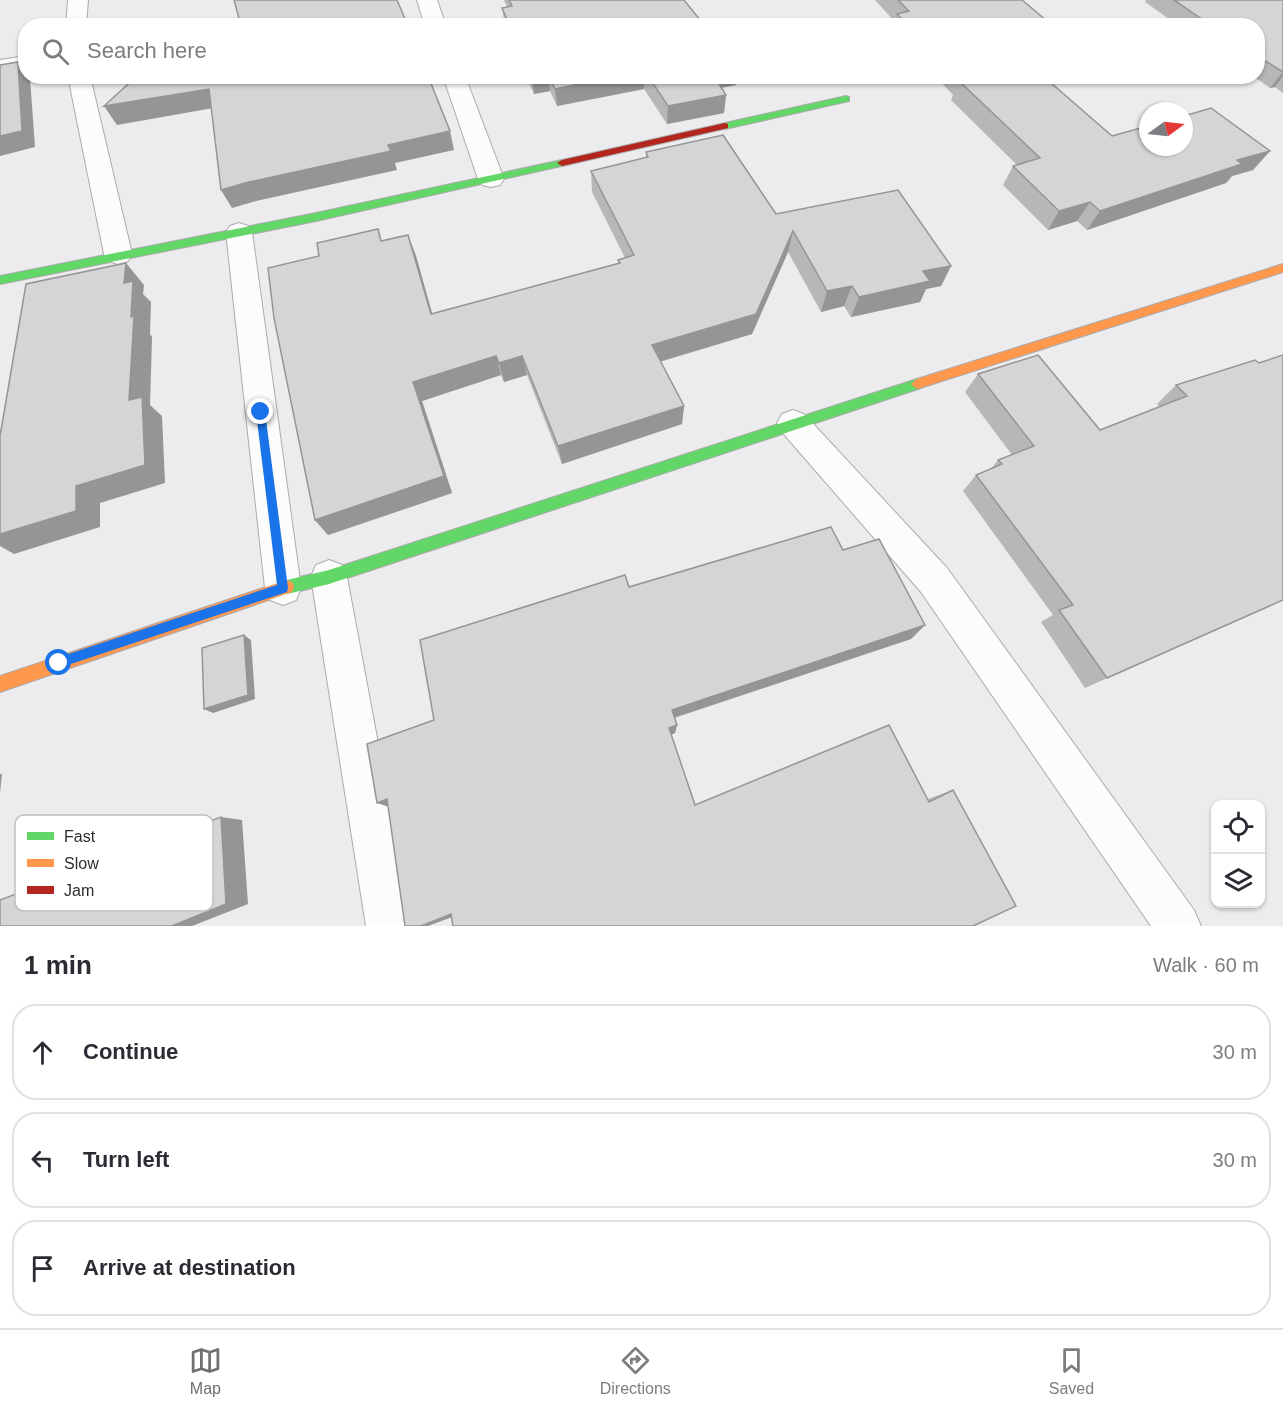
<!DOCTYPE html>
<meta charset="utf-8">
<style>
body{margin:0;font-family:Arial,sans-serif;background:#f7f7f7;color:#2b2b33}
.controls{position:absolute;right:18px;bottom:18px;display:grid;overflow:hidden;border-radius:12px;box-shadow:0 2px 4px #0004}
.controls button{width:54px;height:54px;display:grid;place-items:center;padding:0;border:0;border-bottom:2px solid #e1e1e2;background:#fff;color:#2b2b33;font:30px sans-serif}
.compass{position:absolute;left:1139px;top:102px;width:54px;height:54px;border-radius:50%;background:#fff;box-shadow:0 2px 4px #0004;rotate:75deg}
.stop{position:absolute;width:18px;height:18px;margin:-14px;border:4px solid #1a73e8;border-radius:50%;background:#fff}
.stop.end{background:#1a73e8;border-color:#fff;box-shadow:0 2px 6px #0008}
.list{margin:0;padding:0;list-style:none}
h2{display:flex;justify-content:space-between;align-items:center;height:78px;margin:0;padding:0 24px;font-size:26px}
h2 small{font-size:20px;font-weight:400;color:#7c7c81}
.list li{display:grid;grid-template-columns:39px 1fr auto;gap:18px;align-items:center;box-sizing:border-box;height:96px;margin:0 12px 12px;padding:0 12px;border:2px solid #e1e1e2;border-radius:24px}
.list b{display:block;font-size:22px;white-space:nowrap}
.list em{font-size:20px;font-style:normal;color:#7c7c81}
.icon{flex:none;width:33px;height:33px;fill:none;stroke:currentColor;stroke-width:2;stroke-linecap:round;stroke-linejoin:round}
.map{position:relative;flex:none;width:1283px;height:926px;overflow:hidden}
.search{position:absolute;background:#fff;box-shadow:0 2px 4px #0004;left:18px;right:18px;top:18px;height:66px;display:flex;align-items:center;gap:15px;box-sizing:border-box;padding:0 21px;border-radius:24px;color:#7c7c81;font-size:22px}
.sheet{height:402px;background:#fff}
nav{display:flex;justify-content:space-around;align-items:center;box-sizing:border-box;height:84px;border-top:2px solid #e1e1e2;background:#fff;font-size:16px;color:#7c7c81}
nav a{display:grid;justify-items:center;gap:3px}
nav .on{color:#6f6f70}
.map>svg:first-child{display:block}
</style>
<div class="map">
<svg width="1283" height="926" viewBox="0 0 1283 926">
<rect width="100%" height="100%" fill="#ecebed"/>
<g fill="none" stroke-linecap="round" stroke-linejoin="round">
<g stroke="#acabad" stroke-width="2">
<g id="street">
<polygon points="68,0 88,0 86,26 66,26"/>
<polygon points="417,0 437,0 446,26 425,26"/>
<polygon points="26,56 26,69 0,74 0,60"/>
<polygon points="68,76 90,76 132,254 128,261 118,264 108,261 104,254"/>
<polygon points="443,76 465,76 504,179 500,185 491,187 482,185 478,179"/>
<polygon points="239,223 248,226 252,232 301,588 296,600 283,605 270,600 265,588 226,232 230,226"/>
<polygon points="793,410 804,414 947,568 1194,910 1201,926 1151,926 921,592 782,432 777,423 782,414"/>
<polygon points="329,560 342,565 347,577 412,926 366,926 311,577 316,565"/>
</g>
</g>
<g stroke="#acabad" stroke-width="2">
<g id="fast">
<polygon points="846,96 849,97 849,101 725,129 720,126 725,123"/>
<polygon points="562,160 567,163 566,165 316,221 0,284 0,276 316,213"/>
<polygon points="917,379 923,384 921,388 329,584 287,594 282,592 280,587 282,582 287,580 329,570"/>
</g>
</g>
<g stroke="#acabad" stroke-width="2">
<g id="slow">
<polygon points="1283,264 1283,272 917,389 911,384 917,379"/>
<polygon points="287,580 292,582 294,587 292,592 0,692 0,676"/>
</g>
</g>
<g stroke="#acabad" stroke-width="2">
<polygon id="jam" points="725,123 728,124 728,128 562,166 557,163 562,160"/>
</g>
<use href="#street" fill="#fcfcfc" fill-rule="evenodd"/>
<use href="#fast" fill="#63d668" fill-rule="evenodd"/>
<use href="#slow" fill="#ff974d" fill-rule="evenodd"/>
<use href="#jam" fill="#b3261e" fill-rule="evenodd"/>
</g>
<g fill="#b7b6b8">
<polygon points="504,0 684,0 705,26 505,26 502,8 507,7"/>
<polygon points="875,0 1022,0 1053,26 894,26 895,22"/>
<polygon points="1146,0 1283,0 1283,93 1275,87 1270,88 1253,76 1257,76 1257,26 1179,26 1145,2"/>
<polygon points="526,76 737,76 736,85 721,88 726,95 724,113 667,124 644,89 557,106 550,91 534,94"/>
<polygon points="935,76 1043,76 1112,136 1270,151 1253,170 1232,176 1226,183 1087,230 1077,221 1048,230 1003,185 1013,166 1017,165 951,100 953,95"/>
<polygon points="646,152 776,214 951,266 941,286 926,289 920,302 851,317 844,306 821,312 788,252 752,334 660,362 684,406 682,424 562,464 527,375 504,382 501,375 422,401 452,493 328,535 315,520 319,256 408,235 416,256 432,314 618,263 618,260 625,258 592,192 591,171 646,158"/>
<polygon points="1255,360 1283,600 1085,688 1041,622 1053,615 963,491 976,475 991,469 998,460 1012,455 965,392 978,374 1100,430 1160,407 1157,404 1176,385"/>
<polygon points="843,550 925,625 911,639 674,718 677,725 675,733 671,735 695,805 928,799 936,796 953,790 1016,906 452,917 434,720 629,587"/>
</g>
<g fill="#959496">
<polygon points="18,62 26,71 26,76 29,76 30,78 35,147 0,156 0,136"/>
<polygon points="1283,72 1283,76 1275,87 1270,88"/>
<polygon points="532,76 548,76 550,91 534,94"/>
<polygon points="617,76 645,76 644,89 557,106 555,89"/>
<polygon points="711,76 737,76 736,85 709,90"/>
<polygon points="209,89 219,107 117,125 104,106"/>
<polygon points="726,95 724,113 667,124 668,106"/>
<polygon points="450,131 454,150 395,163 397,170 256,201 232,208 221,190 245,183 388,145"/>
<polygon points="1270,151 1253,170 1232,176 1226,183 1087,230 1100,211 1237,160"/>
<polygon points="1090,202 1077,221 1048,230 1059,211"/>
<polygon points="793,231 788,252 752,334 651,364 652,345"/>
<polygon points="408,235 416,256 438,334 431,314"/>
<polygon points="126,263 144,285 143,294 151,302 150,334 152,337 150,405 162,416 165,483 100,503 100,527 14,554 0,546 0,534 76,486 129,400 131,317 124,283"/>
<polygon points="951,266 941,286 926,289 920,302 851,317 859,297 923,271"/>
<polygon points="852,286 844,306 821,312 827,291"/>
<polygon points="496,356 501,375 422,401 452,493 328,535 315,520 413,382"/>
<polygon points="522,356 527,375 504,382 499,363"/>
<polygon points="684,406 682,424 562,464 558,446"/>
<polygon points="925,625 911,639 670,719 672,710"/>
<polygon points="244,635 251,640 255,699 213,713 204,709"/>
<polygon points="677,725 675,733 667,736 669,728"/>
<polygon points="0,774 2,774 0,793"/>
<polygon points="387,799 392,808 377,803"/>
<polygon points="221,817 242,820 248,904 192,926 172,926"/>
<polygon points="463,913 428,926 421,926 451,914"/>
</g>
<g fill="#d5d4d6" stroke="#959496" stroke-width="1.5">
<polygon points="234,0 397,0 408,26 241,26"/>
<polygon points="509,0 684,0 705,26 510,26 502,8 512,6"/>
<polygon points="898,0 1022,0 1053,26 909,26 897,14 909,11"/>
<polygon points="1174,0 1283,0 1283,72 1257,56 1257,26 1212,26"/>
<polygon points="18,62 22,131 0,136 0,65"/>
<polygon points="137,76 428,76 450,131 388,145 391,151 245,183 221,190 209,89 104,106"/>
<polygon points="549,76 617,76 555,89"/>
<polygon points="648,76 714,76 726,95 668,106"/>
<polygon points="962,76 1043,76 1112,136 1148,126 1148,147 1184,147 1184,116 1211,108 1270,151 1237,160 1242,164 1100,211 1090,202 1059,211 1013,166 1040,158 959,81 965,79"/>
<polygon points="723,135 776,214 898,190 951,266 923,271 930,281 859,297 852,286 827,291 793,231 756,314 652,345 684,406 558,446 522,356 499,363 496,356 413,382 444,476 315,520 274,318 268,268 319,256 317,243 378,229 381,241 408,235 431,314 620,263 618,260 634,255 591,171 648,157 646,152"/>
<polygon points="126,263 124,283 133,281 131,317 134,316 129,400 142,397 145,465 76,486 76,511 0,534 0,436 26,284"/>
<polygon points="1038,355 1100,430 1187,396 1176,385 1255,360 1259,363 1283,355 1283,600 1107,678 1059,610 1073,605 976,475 1002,464 998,460 1034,446 978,374"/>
<polygon points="831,527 843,550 879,539 925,625 672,710 677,725 669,728 695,805 889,725 929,802 953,790 1016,906 973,926 453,926 451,914 421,926 405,926 387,799 377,803 367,744 434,720 420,640 625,575 629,587"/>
<polygon points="244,635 248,695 204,709 202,648"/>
<polygon points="221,817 226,904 172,926 0,926 0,900"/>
</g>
<polygon fill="#1a73e8" points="261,408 265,412 288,588 287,592 59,668 55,667 55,659 59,657 277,585 256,412"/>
<rect x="15" y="815" width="198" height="96" rx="9" fill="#fff" stroke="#c0c0c0" stroke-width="1.5"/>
<rect x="27" y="832" width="27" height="8" fill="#63d668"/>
<rect x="27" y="859" width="27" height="8" fill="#ff974d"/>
<rect x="27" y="886" width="27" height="8" fill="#b3261e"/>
<g font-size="16" fill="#2c2c2d">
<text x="64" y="842">Fast</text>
<text x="64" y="869">Slow</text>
<text x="64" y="896">Jam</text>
</g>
</svg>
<div class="controls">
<button><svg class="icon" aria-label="locate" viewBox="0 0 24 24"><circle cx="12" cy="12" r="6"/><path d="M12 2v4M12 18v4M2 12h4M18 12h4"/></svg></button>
<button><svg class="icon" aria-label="layers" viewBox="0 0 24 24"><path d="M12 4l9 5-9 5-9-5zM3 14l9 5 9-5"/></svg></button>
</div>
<svg class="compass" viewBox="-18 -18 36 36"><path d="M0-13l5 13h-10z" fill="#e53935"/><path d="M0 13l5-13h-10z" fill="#7c7c81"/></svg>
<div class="stop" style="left:59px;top:663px"></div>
<div class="stop end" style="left:261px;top:412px"></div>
<div class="search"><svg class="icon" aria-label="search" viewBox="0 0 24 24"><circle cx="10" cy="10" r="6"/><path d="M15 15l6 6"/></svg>Search here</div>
</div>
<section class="sheet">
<h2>1 min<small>Walk · 60 m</small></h2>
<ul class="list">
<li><svg class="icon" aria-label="ahead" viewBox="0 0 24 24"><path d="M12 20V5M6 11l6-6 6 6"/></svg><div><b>Continue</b></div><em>30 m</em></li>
<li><svg class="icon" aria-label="left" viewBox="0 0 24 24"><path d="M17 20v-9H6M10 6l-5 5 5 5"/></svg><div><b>Turn left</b></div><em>30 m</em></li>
<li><svg class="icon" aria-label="arrive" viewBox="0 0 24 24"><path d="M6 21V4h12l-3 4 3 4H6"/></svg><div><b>Arrive at destination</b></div></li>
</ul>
</section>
<nav>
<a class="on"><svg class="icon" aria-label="map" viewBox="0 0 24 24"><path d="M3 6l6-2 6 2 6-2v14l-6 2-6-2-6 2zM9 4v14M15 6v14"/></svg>Map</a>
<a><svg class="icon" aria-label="directions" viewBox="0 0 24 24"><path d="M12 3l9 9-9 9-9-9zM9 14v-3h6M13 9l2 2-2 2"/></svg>Directions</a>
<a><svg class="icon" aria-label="saved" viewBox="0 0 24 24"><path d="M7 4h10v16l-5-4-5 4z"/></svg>Saved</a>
</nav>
